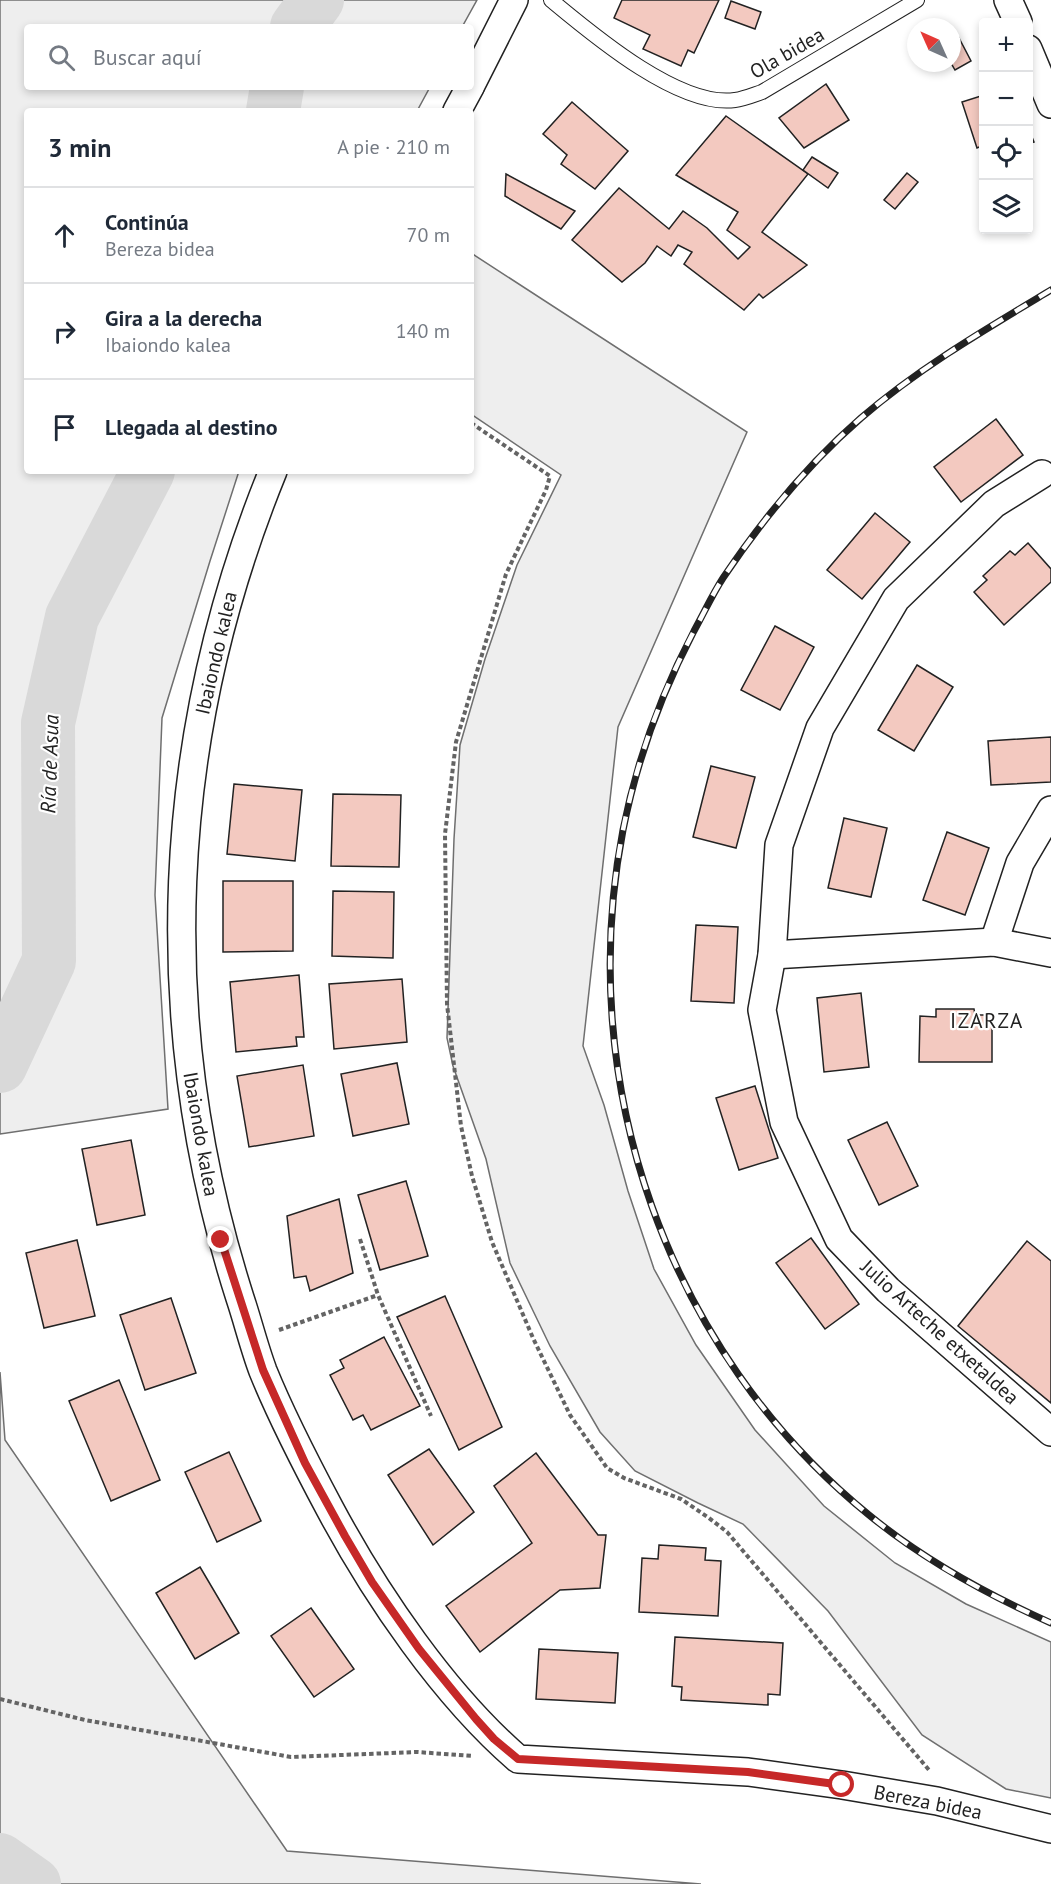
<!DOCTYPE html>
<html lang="es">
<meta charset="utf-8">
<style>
body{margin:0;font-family:"PT Sans",sans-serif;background:#f6f6f7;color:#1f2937}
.controls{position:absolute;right:18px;top:18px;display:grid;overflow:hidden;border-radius:6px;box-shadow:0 3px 9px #0003}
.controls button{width:54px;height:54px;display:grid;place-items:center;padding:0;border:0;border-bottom:2px solid #e0e1e3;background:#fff;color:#1f2937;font:30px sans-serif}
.compass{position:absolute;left:907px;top:18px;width:54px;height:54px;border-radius:50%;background:#fff;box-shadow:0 3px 9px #0003;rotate:315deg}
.stop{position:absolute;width:18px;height:18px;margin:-14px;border:4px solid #c62828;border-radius:50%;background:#fff}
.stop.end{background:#c62828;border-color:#fff;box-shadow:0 2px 6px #0008}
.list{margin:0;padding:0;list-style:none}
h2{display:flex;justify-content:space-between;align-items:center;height:78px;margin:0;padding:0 24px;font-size:26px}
h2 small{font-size:20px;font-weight:400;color:#747a83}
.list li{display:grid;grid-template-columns:39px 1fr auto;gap:18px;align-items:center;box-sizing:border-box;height:96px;padding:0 24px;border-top:2px solid #e0e1e3}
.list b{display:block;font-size:22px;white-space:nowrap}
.list p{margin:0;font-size:20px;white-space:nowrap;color:#747a83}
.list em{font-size:20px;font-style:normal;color:#747a83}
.icon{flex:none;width:33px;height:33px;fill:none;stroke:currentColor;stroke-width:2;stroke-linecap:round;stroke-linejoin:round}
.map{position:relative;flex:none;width:1051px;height:1884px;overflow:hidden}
.search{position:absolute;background:#fff;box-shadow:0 3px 9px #0003;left:24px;top:24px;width:450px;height:66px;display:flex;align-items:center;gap:15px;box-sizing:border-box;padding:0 21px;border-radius:6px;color:#747a83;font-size:22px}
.panel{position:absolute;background:#fff;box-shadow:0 3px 9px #0003;left:24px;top:108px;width:450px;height:366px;border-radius:6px}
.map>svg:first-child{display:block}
</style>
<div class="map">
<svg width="1051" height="1884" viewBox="0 0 1051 1884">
<rect width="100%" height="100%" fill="#fff"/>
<g fill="#eee" stroke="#6f6f6f" stroke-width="1.5">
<polygon points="0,0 477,0 462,27 27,27 27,87 430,87 417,111 27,111 27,471 239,471 210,561 162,718 155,895 168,1109 0,1134"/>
<polygon points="471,253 747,432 618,727 583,1046 604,1105 628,1191 654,1269 696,1345 755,1430 824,1506 895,1563 966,1604 1051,1642 1051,1798 1006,1789 922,1735 828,1611 743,1524 698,1503 635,1471 600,1432 550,1346 510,1263 486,1159 453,1066 447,1038 454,839 460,745 485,659 517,565 561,475 471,414"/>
<polygon points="0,1372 5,1440 287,1851 701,1884 0,1884"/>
</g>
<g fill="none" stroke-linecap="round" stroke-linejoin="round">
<g stroke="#d9d9d9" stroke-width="54">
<polyline points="297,27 317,0"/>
<polyline points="273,111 277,87"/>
<polyline points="0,1066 49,961 48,723 72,617 148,471"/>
<polyline points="0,1860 34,1884"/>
</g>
</g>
<g fill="#f3c9c0" stroke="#222" stroke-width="1.5">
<polygon points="622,0 719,0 694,53 688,50 681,66 643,49 650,35 614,18"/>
<polygon points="731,1 761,12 755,29 725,18"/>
<polygon points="958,36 971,61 955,70 951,63 952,39"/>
<polygon points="826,84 849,120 804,148 779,118"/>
<polygon points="984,95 984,145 977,148 962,102"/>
<polygon points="572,102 628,151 595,189 561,164 567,155 543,134"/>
<polygon points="726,116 808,174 762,232 807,265 763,298 759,294 744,310 684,264 692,252 678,245 671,256 657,246 645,263 622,282 572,240 619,188 669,229 683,211 707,228 738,259 750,247 727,230 738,212 676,175"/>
<polygon points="1028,127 1034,142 1028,144"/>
<polygon points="812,157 838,173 828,188 803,170"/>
<polygon points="907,173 918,182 895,209 884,200"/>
<polygon points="506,174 575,211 561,229 505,196"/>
<polygon points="996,419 1023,455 961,502 934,467"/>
<polygon points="875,513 910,542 862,599 827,570"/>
<polygon points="1028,543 1051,569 1051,582 1004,625 974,592 987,580 983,576 1010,551 1015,555"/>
<polygon points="775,626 814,647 780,710 741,690"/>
<polygon points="917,665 953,687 914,751 878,730"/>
<polygon points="1051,737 1051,782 991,785 988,741"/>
<polygon points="711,766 755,777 736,848 693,837"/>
<polygon points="234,784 302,790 295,861 227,854"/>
<polygon points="333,794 401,795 399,867 331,866"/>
<polygon points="844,818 887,828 871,897 828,888"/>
<polygon points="947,832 989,848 965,915 923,900"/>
<polygon points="223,881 293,881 293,951 223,952"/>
<polygon points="333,891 394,892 393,958 332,956"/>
<polygon points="696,925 738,927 734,1003 691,1001"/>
<polygon points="299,975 304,1037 296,1037 297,1046 236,1052 230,982"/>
<polygon points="402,979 407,1042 334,1049 329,984"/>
<polygon points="861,993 869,1067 824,1072 817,998"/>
<polygon points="936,1009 974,1009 975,1015 992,1015 992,1062 919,1062 920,1016 936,1017"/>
<polygon points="397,1063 409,1124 353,1136 341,1074"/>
<polygon points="303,1065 314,1136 249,1147 237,1076"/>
<polygon points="755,1086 778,1158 739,1170 716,1098"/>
<polygon points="887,1122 918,1186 879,1205 848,1140"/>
<polygon points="131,1140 145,1215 97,1225 82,1149"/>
<polygon points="406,1181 428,1256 380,1270 358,1195"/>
<polygon points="339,1199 353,1273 310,1291 306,1276 294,1278 287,1216"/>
<polygon points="811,1238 859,1304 825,1329 776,1263"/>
<polygon points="77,1240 95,1316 44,1328 26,1253"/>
<polygon points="1027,1241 1051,1261 1051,1403 958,1326"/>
<polygon points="445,1296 502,1427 459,1450 397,1317"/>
<polygon points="171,1298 196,1373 145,1390 120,1315"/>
<polygon points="384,1337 420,1406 371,1430 363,1415 353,1420 330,1375 344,1368 340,1360"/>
<polygon points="119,1380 160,1480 111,1501 69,1401"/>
<polygon points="429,1449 474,1512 433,1545 388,1475"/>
<polygon points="229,1452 261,1521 217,1542 185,1472"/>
<polygon points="536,1453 598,1535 606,1535 600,1588 560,1590 480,1652 446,1606 532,1543 494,1486"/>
<polygon points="659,1545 706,1548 705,1560 721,1561 718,1616 639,1612 642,1558 658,1559"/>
<polygon points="200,1567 239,1633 195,1659 156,1593"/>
<polygon points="311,1608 354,1669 314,1697 271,1636"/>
<polygon points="675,1637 783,1643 780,1695 768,1694 768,1705 681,1700 682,1687 672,1686"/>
<polygon points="539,1649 618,1653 615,1703 536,1699"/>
</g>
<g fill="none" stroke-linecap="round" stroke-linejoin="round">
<g stroke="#222" stroke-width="16">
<path id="service" d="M551 0C592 34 679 108 735 100 744 99 753 95 762 92L917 0"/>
</g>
<g stroke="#222" stroke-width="30">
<g id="minor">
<polyline points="1008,0 1018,22"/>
<polyline points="1028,49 1051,104"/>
<polyline points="471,85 514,0"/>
<polyline points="457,111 470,87"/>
<path d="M273 471C164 738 152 1023 240 1298 248 1322 254 1347 263 1371 282 1418 306 1464 330 1509 376 1595 444 1695 518 1759L748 1772 842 1785 937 1801 1051 1829"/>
<polyline points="1042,474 994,504 896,599 820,728 779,845 772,955 762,1010 784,1122 839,1239 888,1290 1051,1432"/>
<polyline points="994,942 1020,863 1051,810"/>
<polyline points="772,955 994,942 1051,953"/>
</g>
</g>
<g stroke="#646464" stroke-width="4" stroke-dasharray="4.5 3" stroke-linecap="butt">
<polyline points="471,423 550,476 546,490 506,574 456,742 445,834 447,1004 461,1126 472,1176 492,1242 533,1338 570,1415 607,1468 624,1478 681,1499 709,1518 727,1532 929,1770"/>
<polyline points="360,1239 378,1295 431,1416"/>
<polyline points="279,1330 378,1295"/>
<polyline points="0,1699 85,1720 291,1757 417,1752 473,1756"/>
</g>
<use href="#service" stroke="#fff" stroke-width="14"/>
<use href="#minor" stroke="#fff" stroke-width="27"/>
<g stroke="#222" stroke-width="7">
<path id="rail" d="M1051 290C986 329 919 368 861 418 808 464 762 520 723 578 712 595 704 613 694 631 661 694 637 759 623 830 574 1084 667 1351 869 1515 924 1560 986 1594 1051 1623"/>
</g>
<use href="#rail" stroke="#fff" stroke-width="4.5" stroke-dasharray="14" stroke-linecap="butt"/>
</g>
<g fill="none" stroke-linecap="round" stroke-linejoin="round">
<polyline stroke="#c62828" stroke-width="8" points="221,1240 263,1370 305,1463 345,1536 372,1582 419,1649 476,1719 494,1739 518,1759 748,1772 842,1785"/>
</g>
<g text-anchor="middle" stroke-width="4.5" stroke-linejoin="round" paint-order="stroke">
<g font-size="20" fill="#222" stroke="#fff">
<text transform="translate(787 53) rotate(-30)" y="7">Ola bidea</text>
<text transform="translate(216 653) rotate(-77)" y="7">Ibaiondo kalea</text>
<text transform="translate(201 1134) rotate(80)" y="7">Ibaiondo kalea</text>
<text transform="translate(940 1332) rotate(42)" y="7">Julio Arteche etxetaldea</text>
<text transform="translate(928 1802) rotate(11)" y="7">Bereza bidea</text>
</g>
<g font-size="21" font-style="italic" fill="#222" stroke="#fff">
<text transform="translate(50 764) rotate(-88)" y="7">Ría de Asua</text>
</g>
<g font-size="21" letter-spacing="1.5" fill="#222" stroke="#fff">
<text x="987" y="1028">IZARZA</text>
</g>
</g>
</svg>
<div class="controls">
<button>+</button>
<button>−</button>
<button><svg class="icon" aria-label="locate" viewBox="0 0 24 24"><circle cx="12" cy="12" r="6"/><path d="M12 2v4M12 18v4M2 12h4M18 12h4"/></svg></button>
<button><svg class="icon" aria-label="layers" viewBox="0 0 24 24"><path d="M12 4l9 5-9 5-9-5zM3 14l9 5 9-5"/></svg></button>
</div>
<svg class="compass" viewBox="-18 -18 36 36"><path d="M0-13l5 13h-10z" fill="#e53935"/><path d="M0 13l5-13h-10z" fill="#747a83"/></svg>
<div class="stop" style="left:842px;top:1785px"></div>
<div class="stop end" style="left:221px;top:1240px"></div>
<div class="search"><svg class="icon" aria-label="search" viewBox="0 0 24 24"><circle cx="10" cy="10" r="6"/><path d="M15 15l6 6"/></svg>Buscar aquí</div>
<section class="panel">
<h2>3 min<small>A pie · 210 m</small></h2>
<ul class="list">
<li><svg class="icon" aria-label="ahead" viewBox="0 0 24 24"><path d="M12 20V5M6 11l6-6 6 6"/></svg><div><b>Continúa</b><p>Bereza bidea</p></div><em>70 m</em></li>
<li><svg class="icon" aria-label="right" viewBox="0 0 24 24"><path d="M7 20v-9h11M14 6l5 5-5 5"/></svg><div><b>Gira a la derecha</b><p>Ibaiondo kalea</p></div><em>140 m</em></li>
<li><svg class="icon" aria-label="arrive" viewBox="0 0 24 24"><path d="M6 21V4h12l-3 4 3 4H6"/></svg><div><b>Llegada al destino</b></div></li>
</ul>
</section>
</div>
